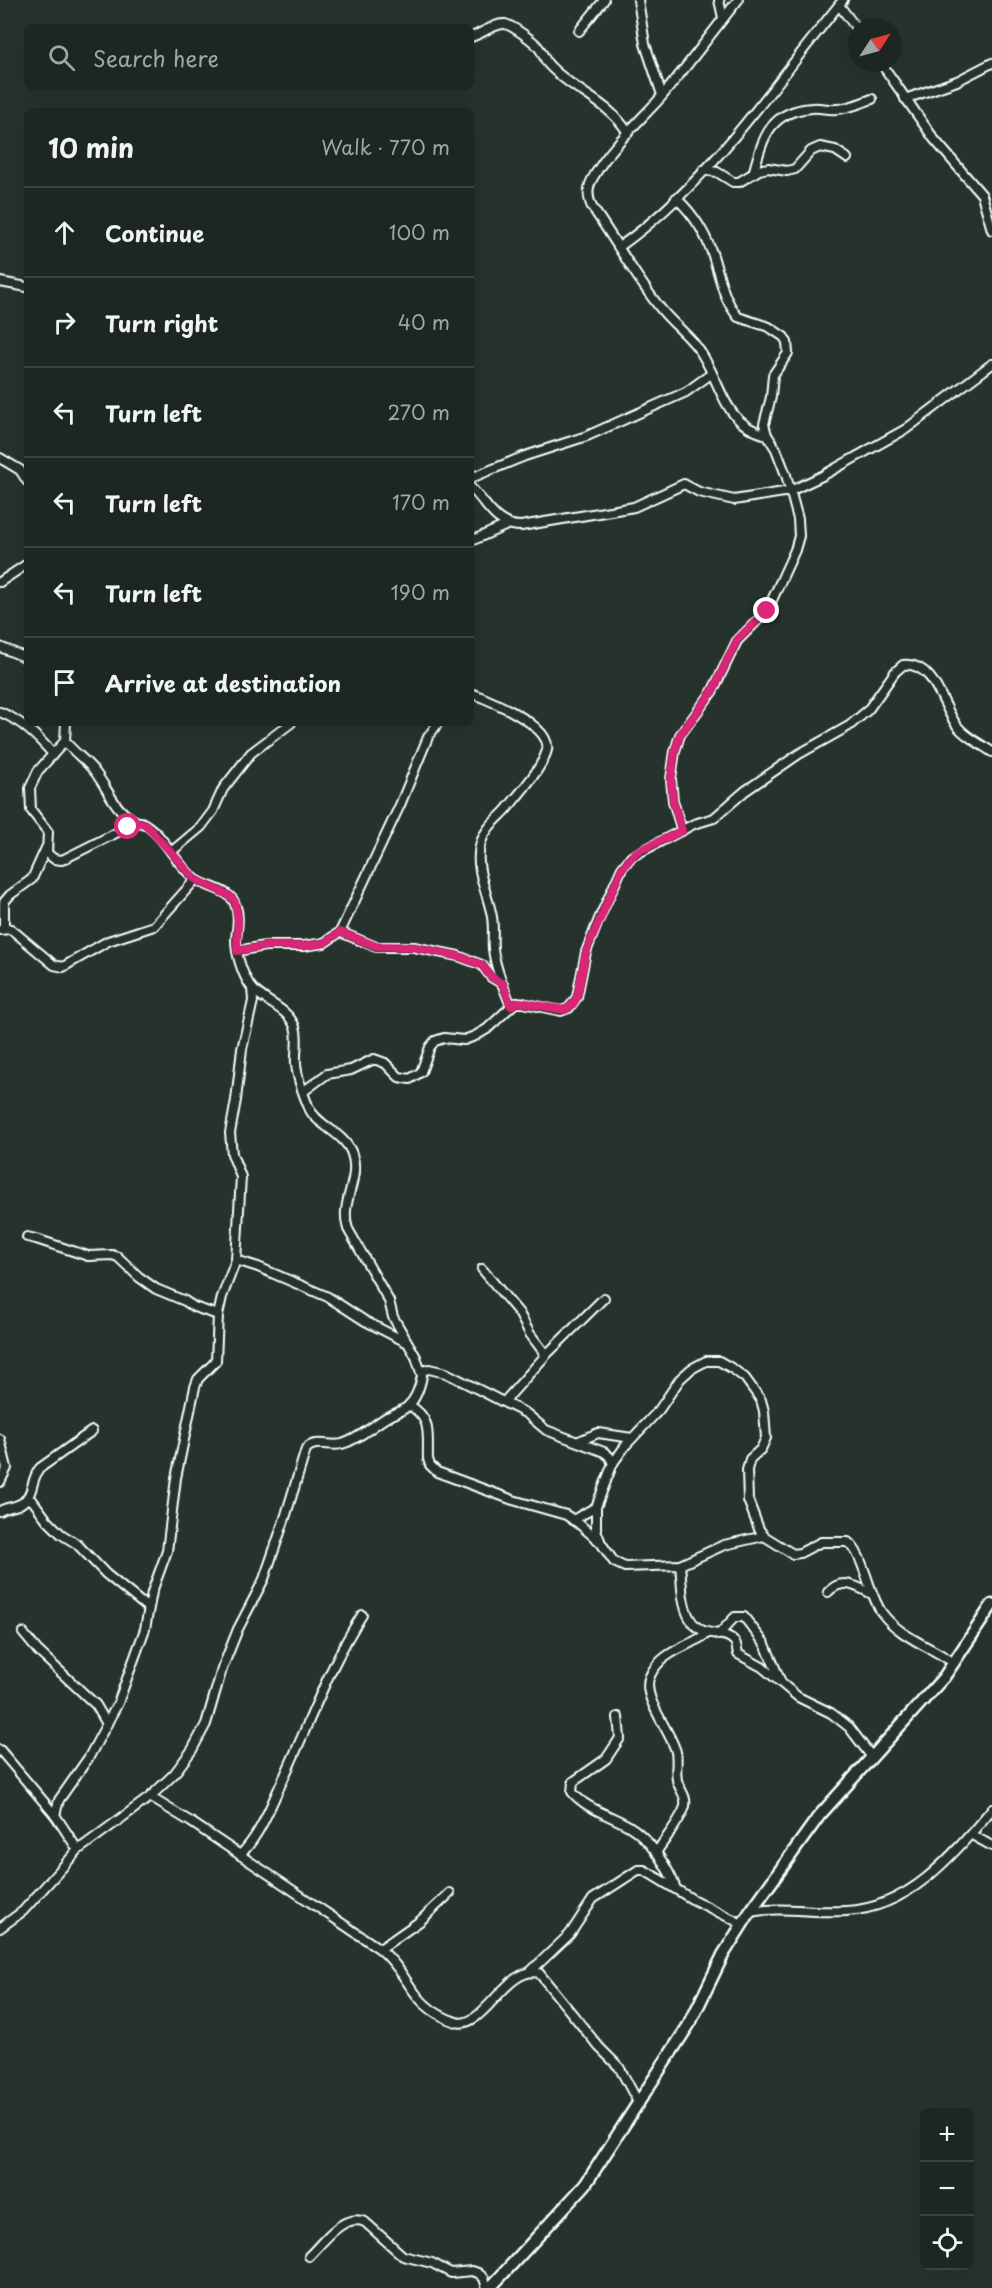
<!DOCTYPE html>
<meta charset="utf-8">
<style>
body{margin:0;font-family:"Playpen Sans",sans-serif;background:#252e2a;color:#f1f3f6}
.controls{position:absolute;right:18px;bottom:18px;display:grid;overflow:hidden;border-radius:9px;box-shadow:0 6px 24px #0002}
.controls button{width:54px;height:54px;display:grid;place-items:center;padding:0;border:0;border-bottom:2px solid #3a4340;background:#1c2622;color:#f1f3f6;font:30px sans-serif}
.compass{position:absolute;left:848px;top:18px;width:54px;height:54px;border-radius:50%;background:#1c2622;box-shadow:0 6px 24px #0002;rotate:54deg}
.stop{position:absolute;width:18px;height:18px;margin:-14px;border:4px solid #db2777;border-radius:50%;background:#fff}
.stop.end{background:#db2777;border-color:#fff;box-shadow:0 2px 6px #0008}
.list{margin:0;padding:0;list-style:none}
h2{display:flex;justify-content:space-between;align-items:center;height:78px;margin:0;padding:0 24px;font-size:26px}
h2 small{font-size:20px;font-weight:400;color:#a0a5a5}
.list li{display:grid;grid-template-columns:39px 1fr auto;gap:18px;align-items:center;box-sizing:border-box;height:90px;padding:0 24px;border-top:2px solid #3a4340}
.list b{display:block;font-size:22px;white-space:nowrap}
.list em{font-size:20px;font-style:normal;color:#a0a5a5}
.icon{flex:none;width:33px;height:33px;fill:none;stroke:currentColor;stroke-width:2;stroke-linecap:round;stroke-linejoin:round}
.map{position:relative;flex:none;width:992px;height:2288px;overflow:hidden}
.search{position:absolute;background:#1c2622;box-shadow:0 6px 24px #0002;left:24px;top:24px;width:450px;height:66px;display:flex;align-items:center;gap:15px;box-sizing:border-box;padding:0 21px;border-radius:9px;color:#a0a5a5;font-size:22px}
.panel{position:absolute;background:#1c2622;box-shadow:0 6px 24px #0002;left:24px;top:108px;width:450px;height:618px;border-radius:9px}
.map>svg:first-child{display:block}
</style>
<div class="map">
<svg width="992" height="2288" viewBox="0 0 992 2288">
<rect width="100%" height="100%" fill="#26332d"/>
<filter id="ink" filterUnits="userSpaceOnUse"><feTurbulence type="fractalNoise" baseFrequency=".0167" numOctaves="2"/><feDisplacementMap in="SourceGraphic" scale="12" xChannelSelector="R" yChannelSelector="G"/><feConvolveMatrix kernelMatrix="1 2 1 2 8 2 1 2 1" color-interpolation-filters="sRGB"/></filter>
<g filter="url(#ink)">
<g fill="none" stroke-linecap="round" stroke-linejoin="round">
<g stroke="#fff" stroke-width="12">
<g id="street">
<polyline points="638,0 645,44 662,95"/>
<polyline points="719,0 723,18"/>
<polyline points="839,5 857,29"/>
<polyline points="579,31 604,0"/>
<path d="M471 37C481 34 495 23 505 24 513 26 534 41 539 48 543 53 544 59 548 64 572 91 609 101 628 133"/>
<polyline points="881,63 934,139 982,195 992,230"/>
<polyline points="905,99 957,81 992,63"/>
<polyline points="703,170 717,172 733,182 739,182 759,170 768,168 787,171 795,169 811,151 820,147 835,150 847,158"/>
<path d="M753 174C763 138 769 111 812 108 820 107 828 110 836 109 847 109 861 103 872 99"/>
<path d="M676 198C697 217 709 239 716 266 723 287 723 298 738 317L769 327 784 337 787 342 788 353 773 375 771 397 764 424 767 435"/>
<path d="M619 247C709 184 774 84 843 0"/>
<polyline points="0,282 27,287"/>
<polyline points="0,458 20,470 27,481"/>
<polyline points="471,478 525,456 587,436 686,392 711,374"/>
<path d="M471 488C488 504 495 526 521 526L634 507 684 484 699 492 734 500 790 491 822 476 906 429 992 364"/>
<polyline points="471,541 507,525"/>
<polyline points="0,582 27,564"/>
<polyline points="0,647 27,658"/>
<path d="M471 693C489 700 552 725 547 750 542 769 518 795 506 810 496 821 486 827 481 842 473 867 488 893 492 917 494 928 492 938 493 949 495 968 504 988 511 1006"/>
<path d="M0 712C22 721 37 736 53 754"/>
<path d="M65 741C74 753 86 760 95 772 109 790 115 813 138 822"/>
<path d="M682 831 673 801 671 779 675 751 680 735 712 692 737 641 767 611 795 550 799 536 798 519 786 475 776 449 767 435C719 423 722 377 696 346 686 333 672 323 661 309 635 277 616 241 592 207 587 196 587 187 594 176 611 146 640 121 663 95 689 64 713 31 738 0"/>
<polyline points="171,852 201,827 213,811 223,789 251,753 291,723"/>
<polyline points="4,928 4,902 10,895 32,879 46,848"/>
<polyline points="0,930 11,929 54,965 63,967 108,941 154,926 195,880"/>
<polyline points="340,932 376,947 414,947 458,956 482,965 491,977 503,984"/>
<polyline points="237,951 265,946 304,946 324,943 340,932 400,805 428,737 438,723"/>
<path d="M304 1091 327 1074 351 1070 374 1059 385 1063 399 1077 410 1079 421 1072 430 1047 435 1041 444 1038 464 1040 475 1036 487 1029 515 1003H523L561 1011 569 1008 577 997 586 952 599 919 622 868 631 857 694 824 714 818 745 791 799 754 849 726 868 710 895 672 903 665C936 662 942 708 958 727 967 738 981 744 992 752"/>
<polyline points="27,1237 36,1239 88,1256 112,1255 118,1257 139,1277 156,1289 185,1301 194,1307 218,1315"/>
<polyline points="236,1260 258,1267 328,1297 365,1321 406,1342"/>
<polyline points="482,1269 519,1313 530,1334 546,1355"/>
<polyline points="422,1371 429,1369 446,1373 527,1414 546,1430 604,1452 609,1456 613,1463"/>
<polyline points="504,1402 546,1355 604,1298"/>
<path d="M409 1405C433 1419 427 1435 428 1459L430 1465 437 1472 513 1500 566 1515 578 1523 600 1542"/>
<polyline points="0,1439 7,1468 0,1482"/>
<polyline points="579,1441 598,1433 632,1438"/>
<polyline points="27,1498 33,1501 47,1520 61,1534 77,1544 106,1574 148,1608"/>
<path d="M0 1511C7 1506 16 1508 23 1502 34 1494 31 1478 40 1468L92 1431"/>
<polyline points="573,1520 596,1507"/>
<path d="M764 1536 724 1545 680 1565 625 1567 614 1562 601 1543 596 1530V1507L613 1463 626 1445 659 1410 680 1379 691 1369 706 1361H719L733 1369 745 1378 761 1400 764 1411 766 1438 761 1449 750 1459 747 1470 748 1500 759 1529 764 1536 793 1554 800 1553 821 1542H848C864 1554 868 1593 882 1613 900 1637 929 1646 954 1663"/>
<path d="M680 1565C682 1581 681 1602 689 1617 702 1641 723 1628 734 1641 737 1644 737 1650 738 1654L762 1667 798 1697 831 1713 849 1727 871 1756"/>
<path d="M828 1592C842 1577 856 1586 872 1594"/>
<polyline points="23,1633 38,1651 96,1705 107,1724"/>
<polyline points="718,1635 735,1617 744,1617 765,1644 781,1682"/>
<path d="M618 1717 620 1738 606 1759 573 1782 572 1792C586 1809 610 1815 629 1826 648 1837 669 1868 676 1889"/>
<polyline points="0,1750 55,1815 78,1850"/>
<path d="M150 1797 191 1822 380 1949C412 1976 409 2006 456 2022 483 2031 507 1964 539 1973L599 2047 619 2067 639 2104"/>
<polyline points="55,1815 59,1800 89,1757 118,1703 145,1629 152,1592 167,1551 176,1478 195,1387 198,1379 216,1361 218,1315 222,1297 236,1260 241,1177 232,1154 230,1133 236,1100 242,1049 253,1001 252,988"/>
<polyline points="972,1835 992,1846"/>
<path d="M656 1853C663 1841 682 1819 685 1806 687 1795 679 1790 677 1780 675 1771 678 1762 676 1752 671 1731 640 1696 650 1676 661 1651 689 1647 708 1633"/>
<path d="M240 1855C259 1836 268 1812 279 1788 307 1730 327 1669 362 1615"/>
<path d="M750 1912C782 1906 813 1913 846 1911 910 1908 953 1855 992 1809"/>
<path d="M0 1928 23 1911 78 1850 150 1797 174 1774 192 1750 206 1724 222 1669 238 1629 264 1579 285 1518 306 1449C315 1439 330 1447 342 1444 359 1439 372 1426 387 1417 394 1414 403 1411 408 1406 416 1399 420 1386 422 1376L416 1357 393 1317 389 1301 348 1229C339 1202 361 1180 352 1154 345 1133 316 1125 309 1108 304 1096 297 1077 296 1064 295 1052 299 1038 295 1027 287 1007 265 1003 252 988 243 977 236 955 236 940 237 928 240 916 235 904 230 889 206 888 194 878 174 863 164 833 141 822L136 823 62 860 54 859 47 853 48 832 31 810 30 788 38 771 65 741 66 723"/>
<polyline points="380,1949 420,1921 450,1893"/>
<polyline points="531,1971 570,1934 593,1899 638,1870 644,1870 692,1899 742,1924"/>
<path d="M309 2256C324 2242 342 2213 365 2222L403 2256 432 2263 451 2273 472 2271 478 2273 484 2278 487 2288"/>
</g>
</g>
<g stroke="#fff" stroke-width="15">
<polyline id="secondary" points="490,2288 585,2185 690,2023 723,1955 750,1912 819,1816 944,1677 992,1605"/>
</g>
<use href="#street" stroke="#26332d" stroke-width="8"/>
<use href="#secondary" stroke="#26332d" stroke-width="10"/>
</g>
</g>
<g fill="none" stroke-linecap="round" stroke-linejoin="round" filter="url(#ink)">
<polyline stroke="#db2777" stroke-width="8" points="128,827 138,822 145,824 195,879 230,896 235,902 238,919 237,951 266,946 304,946 324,943 340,932 376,946 414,947 458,956 482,965 491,977 503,984 511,1006 519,1002 565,1010 573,1004 577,997 586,952 622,868 636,852 682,831 673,801 671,779 675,751 680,735 712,692 737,640 767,611"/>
</g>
</svg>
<div class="controls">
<button>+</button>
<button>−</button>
<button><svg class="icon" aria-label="locate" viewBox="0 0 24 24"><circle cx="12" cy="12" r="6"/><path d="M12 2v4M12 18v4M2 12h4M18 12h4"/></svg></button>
</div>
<svg class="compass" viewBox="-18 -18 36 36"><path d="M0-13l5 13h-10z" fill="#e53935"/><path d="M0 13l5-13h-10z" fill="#a0a5a5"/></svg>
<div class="stop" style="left:128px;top:827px"></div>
<div class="stop end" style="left:767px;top:611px"></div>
<div class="search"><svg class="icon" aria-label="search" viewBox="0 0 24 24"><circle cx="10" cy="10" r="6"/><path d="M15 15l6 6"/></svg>Search here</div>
<section class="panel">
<h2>10 min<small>Walk · 770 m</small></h2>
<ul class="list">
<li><svg class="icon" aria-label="ahead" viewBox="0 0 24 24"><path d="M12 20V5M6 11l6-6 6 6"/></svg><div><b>Continue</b></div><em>100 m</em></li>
<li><svg class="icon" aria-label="right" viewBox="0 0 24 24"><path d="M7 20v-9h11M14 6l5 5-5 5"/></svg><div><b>Turn right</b></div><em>40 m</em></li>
<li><svg class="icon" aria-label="left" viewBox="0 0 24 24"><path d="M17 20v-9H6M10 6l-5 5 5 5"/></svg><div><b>Turn left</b></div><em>270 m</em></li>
<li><svg class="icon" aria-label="left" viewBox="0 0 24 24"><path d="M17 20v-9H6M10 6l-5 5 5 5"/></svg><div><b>Turn left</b></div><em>170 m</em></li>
<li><svg class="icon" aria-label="left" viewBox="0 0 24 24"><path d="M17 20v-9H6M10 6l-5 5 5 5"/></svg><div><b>Turn left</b></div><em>190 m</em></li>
<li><svg class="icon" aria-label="arrive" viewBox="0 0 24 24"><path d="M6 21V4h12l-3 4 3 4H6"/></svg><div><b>Arrive at destination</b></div></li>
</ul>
</section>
</div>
